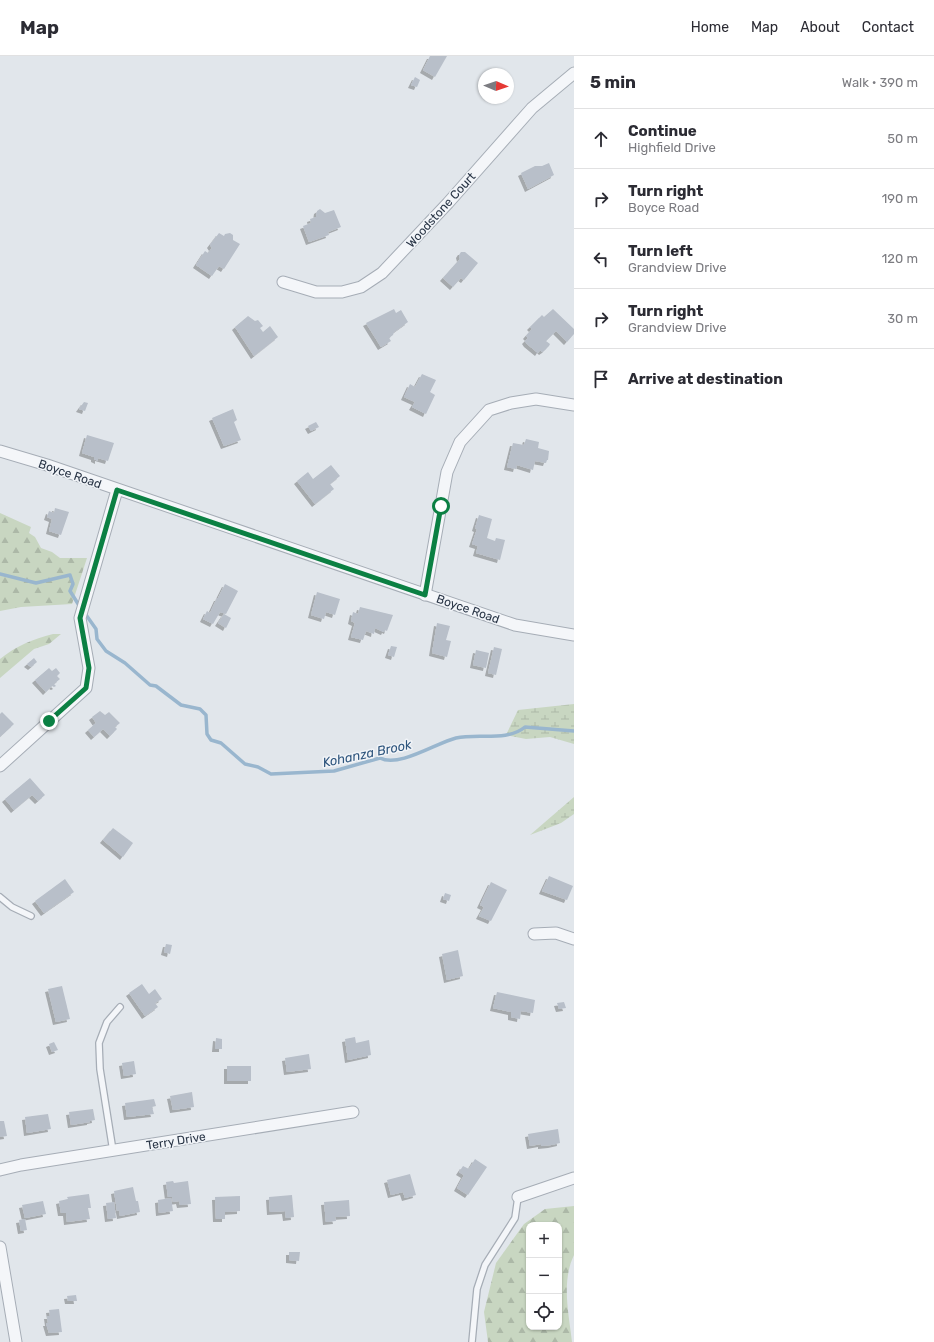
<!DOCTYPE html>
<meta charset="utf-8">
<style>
body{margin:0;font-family:Rubik,sans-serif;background:#f7f7f7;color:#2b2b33}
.controls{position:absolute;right:12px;bottom:12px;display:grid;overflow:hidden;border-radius:8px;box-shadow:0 1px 3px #0004}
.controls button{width:36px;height:36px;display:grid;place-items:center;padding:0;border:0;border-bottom:1px solid #e1e1e2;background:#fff;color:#2b2b33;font:20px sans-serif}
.compass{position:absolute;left:478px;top:12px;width:36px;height:36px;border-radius:50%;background:#fff;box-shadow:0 1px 3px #0004;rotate:92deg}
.stop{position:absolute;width:12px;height:12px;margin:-9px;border:3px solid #0b8043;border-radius:50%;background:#fff}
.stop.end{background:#0b8043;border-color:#fff;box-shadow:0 1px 4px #0008}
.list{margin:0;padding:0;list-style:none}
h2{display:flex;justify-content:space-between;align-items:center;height:52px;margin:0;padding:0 16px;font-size:17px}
h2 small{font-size:13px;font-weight:400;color:#7c7c81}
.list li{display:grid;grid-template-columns:26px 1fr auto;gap:12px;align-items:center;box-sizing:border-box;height:60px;padding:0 16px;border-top:1px solid #e1e1e2}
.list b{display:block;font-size:15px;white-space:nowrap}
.list p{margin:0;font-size:13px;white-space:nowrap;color:#7c7c81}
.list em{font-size:13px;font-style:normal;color:#7c7c81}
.icon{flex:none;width:22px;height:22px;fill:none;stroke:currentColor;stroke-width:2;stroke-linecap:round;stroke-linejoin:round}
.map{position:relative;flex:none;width:574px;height:1286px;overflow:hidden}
header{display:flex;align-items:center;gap:24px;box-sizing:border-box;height:56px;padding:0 20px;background:#fff;border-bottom:1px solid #e1e1e2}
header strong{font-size:19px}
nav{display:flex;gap:22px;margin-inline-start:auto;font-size:14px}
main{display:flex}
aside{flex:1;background:#fff}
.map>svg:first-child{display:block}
</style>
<header>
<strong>Map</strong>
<nav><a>Home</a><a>Map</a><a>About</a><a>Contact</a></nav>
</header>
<main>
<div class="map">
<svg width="574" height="1286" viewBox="0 0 574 1286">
<defs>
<pattern id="forest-firs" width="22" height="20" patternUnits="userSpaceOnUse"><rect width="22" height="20" fill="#c8d6c1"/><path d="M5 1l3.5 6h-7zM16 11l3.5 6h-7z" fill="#acb8a7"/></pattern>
<pattern id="wetland-marsh" width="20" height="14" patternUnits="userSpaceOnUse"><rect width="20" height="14" fill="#c8d6c1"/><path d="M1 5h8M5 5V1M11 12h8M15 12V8" fill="none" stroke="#acb8a7"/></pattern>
<filter id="shadow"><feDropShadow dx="-3" dy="3" stdDeviation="0" flood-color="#0004"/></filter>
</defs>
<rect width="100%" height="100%" fill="#e1e6eb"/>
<g fill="url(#forest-firs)" fill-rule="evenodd">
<polygon points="0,457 31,471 29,477 35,481 41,492 52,496 60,502 87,502 72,548 21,551 0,555"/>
<path d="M53 578H61L49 588 34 593 0 622V603C16 590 33 583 53 578Z"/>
<path d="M574 1150V1199C561 1226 569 1258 572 1286H488L484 1256 496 1207 524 1168 545 1153ZM529 1169H559V1271H529Z"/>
</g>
<g fill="url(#wetland-marsh)">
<polygon points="574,648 574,688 550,681 526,683 506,679 518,654"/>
<polygon points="574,741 574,758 561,767 530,779"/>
</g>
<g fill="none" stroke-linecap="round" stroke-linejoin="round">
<g stroke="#99b6ce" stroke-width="3.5">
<polyline points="0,518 36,527 70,519 73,528 70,535 80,551"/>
<path d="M84 556 96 573 97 583 106 595 125 607 150 629 156 630 181 649 200 653 206 659 207 678 211 684 221 687 245 708 258 711 271 718 334 715 380 702C399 712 436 687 456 682 478 677 507 686 525 671L574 675"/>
</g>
</g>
<g fill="#b8bfc9" filter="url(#shadow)">
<polygon points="430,0 447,0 435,21 423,14"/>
<polygon points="415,21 420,24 417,31 411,29"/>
<polygon points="549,107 554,119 528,133 521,117 535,110 542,110"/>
<polygon points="320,153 325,157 334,154 341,171 328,176 329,179 309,186 303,170 311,167 310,163 316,161 317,155"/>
<polygon points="219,177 224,180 225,178 230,177 233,179 233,184 240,188 224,213 219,210 212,220 196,209 205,195 208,197 212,192 210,189"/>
<polygon points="461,196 465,196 478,207 464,224 461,222 453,231 443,222 460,203 459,199"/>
<polygon points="394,253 396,257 401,254 408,266 394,276 393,279 389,282 391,285 381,291 366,267"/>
<polygon points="553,253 574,273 574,278 567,286 556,275 546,285 550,288 549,290 545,294 542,296 540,294 538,297 527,288 525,285 528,282 526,280 532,273 530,271 542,259 544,261"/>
<polygon points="248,260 255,265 258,264 263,270 260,272 263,276 270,270 278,281 254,300 235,271"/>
<polygon points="422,318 436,324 430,336 435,339 426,358 412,351 415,346 404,341 410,328 415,331"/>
<polygon points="84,346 88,347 85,355 79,353"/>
<polygon points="233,353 237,364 234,366 241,384 224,390 212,362"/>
<polygon points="316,366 319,371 311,375 308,370"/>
<polygon points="87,379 114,387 108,405 98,402 98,405 94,403 94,401 82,397"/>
<polygon points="526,383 539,386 538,392 549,395 548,404 547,404 546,407 535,405 533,414 517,409 516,413 507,411 513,387 524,389"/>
<polygon points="331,409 340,420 330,428 334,433 315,448 297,425 308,416 313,423"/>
<polygon points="55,452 69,456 61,479 49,475 52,463 47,461 49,455 54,457"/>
<polygon points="479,459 492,463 487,482 495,485 496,482 505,484 500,504 476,497 478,490 472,488 477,473 475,472"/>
<polygon points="225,528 238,535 226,558 220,556 213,568 203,563 207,555 210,557 217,542 218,542"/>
<polygon points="317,536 340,543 335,559 326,556 324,563 311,559"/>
<polygon points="360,551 393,559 387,575 385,574 384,576 375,572 374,578 366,575 363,584 351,581 355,567 351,565 353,556 358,558"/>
<polygon points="224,558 231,562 226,572 218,567"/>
<polygon points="437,567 450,570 446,584 451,585 447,601 432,597"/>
<polygon points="391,590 397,591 394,601 388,599"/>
<polygon points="494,591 502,593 496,619 488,617"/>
<polygon points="476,594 489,597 486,612 473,609"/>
<polygon points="34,602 37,606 31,611 27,608"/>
<polygon points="49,612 52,615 56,612 60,617 57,620 60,623 54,628 56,630 54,631 52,630 46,636 35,624"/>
<polygon points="100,655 105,659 109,656 120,667 115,671 117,673 110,680 103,673 94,681 88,674 96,667 92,661"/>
<polygon points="2,656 14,668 0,681 0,658"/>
<polygon points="30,722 45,739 38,745 32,739 14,754 5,743"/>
<polygon points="113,772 133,787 123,801 103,784"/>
<polygon points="549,820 573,830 567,844 542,835"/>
<polygon points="65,823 74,836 44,857 35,845"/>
<polygon points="491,826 507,834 491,865 479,860 484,851 480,849"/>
<polygon points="445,837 451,839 449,845 443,843"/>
<polygon points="166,888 172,889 170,898 164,896"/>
<polygon points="458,894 463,920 447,924 442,898"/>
<polygon points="142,928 149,938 155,933 162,943 155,947 158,951 145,960 129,937"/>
<polygon points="62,930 70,963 56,966 48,933"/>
<polygon points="497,936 535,944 533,957 521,955 520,963 511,961 511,956 493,952"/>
<polygon points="564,946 566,952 559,953 557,947"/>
<polygon points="355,981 356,987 369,984 371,999 348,1004 345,983"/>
<polygon points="216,982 222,983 222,993 215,993"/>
<polygon points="54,986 58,994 52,996 49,988"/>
<polygon points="309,998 311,1013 287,1016 285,1002"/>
<polygon points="134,1005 136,1018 124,1020 122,1007"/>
<rect x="227" y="1010" width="24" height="15"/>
<polygon points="192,1036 194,1051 173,1054 170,1040"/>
<polygon points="154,1043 156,1050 152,1051 154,1058 127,1061 125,1047"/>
<polygon points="93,1053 95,1064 90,1065 90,1066 71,1069 69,1056"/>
<polygon points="48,1058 51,1073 27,1077 25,1061"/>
<polygon points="0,1065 4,1065 7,1080 0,1081"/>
<polygon points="558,1073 560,1087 551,1089 541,1090 541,1088 530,1090 528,1078"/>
<polygon points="475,1103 487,1111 468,1139 457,1132 464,1119 459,1116 463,1110 469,1113"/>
<polygon points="410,1118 416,1139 405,1142 403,1136 391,1139 387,1124"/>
<polygon points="173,1125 174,1127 188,1125 191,1148 180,1149 179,1145 173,1146 172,1141 168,1141 166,1126"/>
<polygon points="133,1131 136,1145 138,1145 140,1156 120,1160 119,1154 117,1155 114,1135"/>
<polygon points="89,1138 91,1152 88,1152 90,1163 67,1166 66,1157 61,1157 59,1145 68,1143 67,1141"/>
<polygon points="292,1139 294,1161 286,1162 285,1155 270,1156 269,1141"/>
<polygon points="240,1140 240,1155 225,1156 225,1163 216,1163 215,1141"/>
<polygon points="171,1142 173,1155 159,1157 158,1144"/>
<polygon points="349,1144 350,1160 335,1161 336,1165 326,1166 324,1146"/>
<polygon points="43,1145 46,1158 25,1162 22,1149"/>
<polygon points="114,1146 116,1162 108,1163 106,1147"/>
<polygon points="25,1163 27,1174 21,1175 19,1164"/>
<polygon points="289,1196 300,1196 299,1205 289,1204"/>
<polygon points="76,1239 77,1245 68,1245 67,1240"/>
<polygon points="59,1253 62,1276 49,1277 46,1267 48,1267 47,1260 50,1260 49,1254"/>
</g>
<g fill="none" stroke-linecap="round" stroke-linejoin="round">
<g stroke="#a6adb6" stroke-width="8">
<g id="service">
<polyline points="0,841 12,851 31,860"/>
<polyline points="113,1095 100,1013 99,987 107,966 120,951"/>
<polyline points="472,1286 477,1233 485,1209 515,1162 518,1141"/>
</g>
</g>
<g stroke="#a6adb6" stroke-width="13">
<g id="minor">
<polyline points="283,226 316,236 342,236 361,231 382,217 448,147 532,52 574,17"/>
<polyline points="0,395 47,409 515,569 574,579"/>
<polyline points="425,539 447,416 460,386 489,354 511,347 536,343 574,349"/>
<polyline points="0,710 86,632 89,612 80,562 117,434"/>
<polyline points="534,878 556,877 574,883"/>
<polyline points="0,1114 21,1109 353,1056"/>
<polyline points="518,1141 574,1122"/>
<polyline points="0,1191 16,1286"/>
</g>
</g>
<use href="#service" stroke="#f4f6f9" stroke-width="5.5"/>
<use href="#minor" stroke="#f4f6f9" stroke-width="11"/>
</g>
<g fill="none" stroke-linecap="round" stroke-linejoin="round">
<polyline stroke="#0b8043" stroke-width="5" points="49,665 86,632 89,612 80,562 117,434 425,539 441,450"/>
</g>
<g text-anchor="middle" stroke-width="3" stroke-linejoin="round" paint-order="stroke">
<g font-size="12" fill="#283445" stroke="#f1f4f8">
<text transform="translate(441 154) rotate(-48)" y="4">Woodstone Court</text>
<text transform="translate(70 418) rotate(19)" y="4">Boyce Road</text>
<text transform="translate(468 553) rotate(19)" y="4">Boyce Road</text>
<text transform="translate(176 1085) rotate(-9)" y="4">Terry Drive</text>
</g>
<g font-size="13" font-style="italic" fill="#2e557d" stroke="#f1f4f8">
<text transform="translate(367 697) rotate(-12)" y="5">Kohanza Brook</text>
</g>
</g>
</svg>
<div class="controls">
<button>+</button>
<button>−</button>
<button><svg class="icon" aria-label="locate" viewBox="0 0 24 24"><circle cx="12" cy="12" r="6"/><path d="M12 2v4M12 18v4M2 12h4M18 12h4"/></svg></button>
</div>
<svg class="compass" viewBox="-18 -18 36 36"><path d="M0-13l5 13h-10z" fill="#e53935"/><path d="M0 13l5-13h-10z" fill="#7c7c81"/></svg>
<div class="stop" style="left:441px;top:450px"></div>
<div class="stop end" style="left:49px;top:665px"></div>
</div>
<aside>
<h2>5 min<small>Walk · 390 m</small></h2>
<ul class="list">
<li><svg class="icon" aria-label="ahead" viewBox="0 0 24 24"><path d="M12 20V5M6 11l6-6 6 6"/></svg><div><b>Continue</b><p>Highfield Drive</p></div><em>50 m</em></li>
<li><svg class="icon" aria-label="right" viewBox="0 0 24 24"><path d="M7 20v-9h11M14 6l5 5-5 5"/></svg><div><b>Turn right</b><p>Boyce Road</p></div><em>190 m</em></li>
<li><svg class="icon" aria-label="left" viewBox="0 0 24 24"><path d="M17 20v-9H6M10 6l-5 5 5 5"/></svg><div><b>Turn left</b><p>Grandview Drive</p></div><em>120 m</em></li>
<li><svg class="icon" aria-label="right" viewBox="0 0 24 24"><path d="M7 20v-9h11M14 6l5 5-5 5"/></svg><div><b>Turn right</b><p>Grandview Drive</p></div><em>30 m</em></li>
<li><svg class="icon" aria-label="arrive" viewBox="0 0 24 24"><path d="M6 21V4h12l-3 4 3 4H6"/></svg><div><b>Arrive at destination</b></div></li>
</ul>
</aside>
</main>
